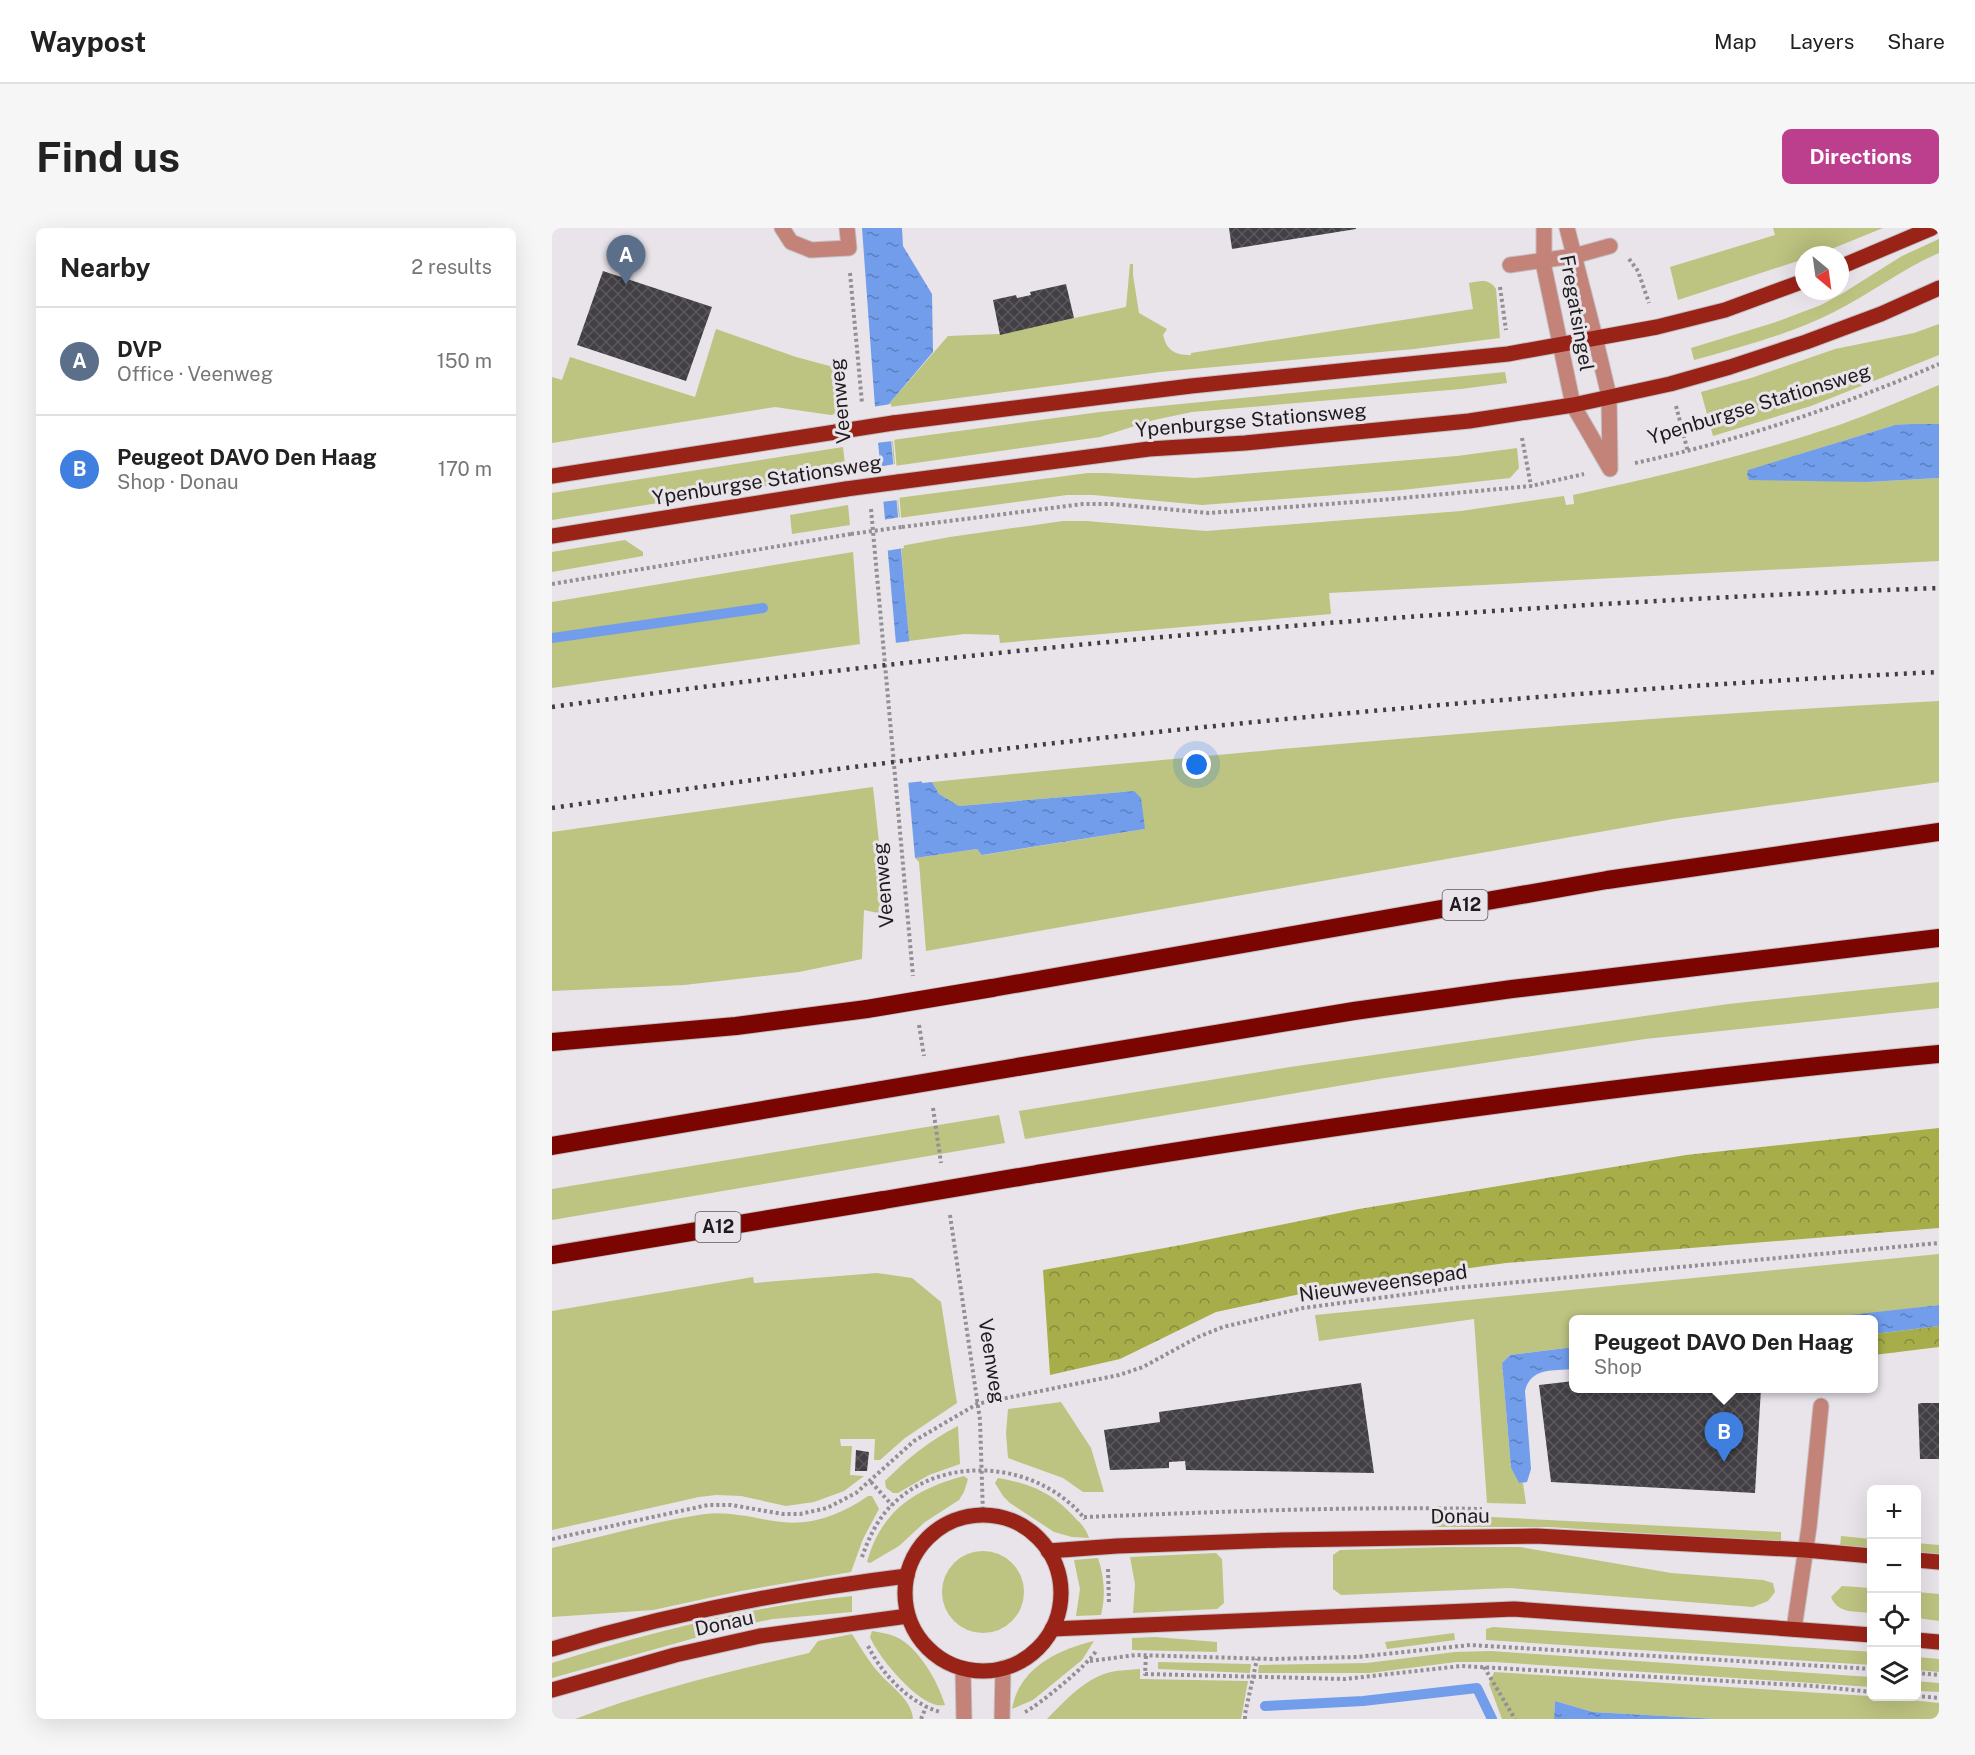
<!DOCTYPE html>
<meta charset="utf-8">
<style>
body{margin:0;font-family:"Public Sans",sans-serif;background:#f6f6f6;color:#222}
.controls{position:absolute;right:18px;bottom:18px;display:grid;overflow:hidden;border-radius:9px;box-shadow:0 6px 24px #0002}
.controls button{width:54px;height:54px;display:grid;place-items:center;padding:0;border:0;border-bottom:2px solid #e0e0e0;background:#fff;color:#222;font:30px sans-serif}
.compass{position:absolute;left:1243px;top:18px;width:54px;height:54px;border-radius:50%;background:#fff;box-shadow:0 6px 24px #0002;rotate:151deg}
.you{position:absolute;left:645px;top:537px;width:21px;height:21px;margin:-15px;border:4px solid #fff;border-radius:50%;background:#1a73e8;box-shadow:0 0 0 9px #1a73e833}
.badge{display:grid;place-items:center;width:39px;height:39px;border-radius:50%;background:#bc3f8e;color:#fff;font-size:20px;font-weight:700}
.pin{position:absolute;translate:-50% -50px;filter:drop-shadow(0 2px 3px #0008)}
.pin::after{content:'';position:absolute;top:32px;width:21px;height:18px;background:inherit;clip-path:polygon(0 0,100% 0,50% 100%)}
.popup{position:absolute;left:1017px;top:1087px;width:309px;height:78px;box-sizing:border-box;display:grid;place-content:center;border-radius:9px;background:#fff;filter:drop-shadow(0 2px 4px #0005);font-size:20px;white-space:nowrap;color:#767676}
.popup b{font-size:22px;color:#222}
.popup::after{content:'';position:absolute;left:50%;top:100%;margin-left:-12px;border:12px solid transparent;border-top-color:#fff}
.list{margin:0;padding:0;list-style:none}
h2{display:flex;justify-content:space-between;align-items:center;height:78px;margin:0;padding:0 24px;font-size:26px}
h2 small{font-size:20px;font-weight:400;color:#767676}
.list li{display:grid;grid-template-columns:39px 1fr auto;gap:18px;align-items:center;box-sizing:border-box;height:108px;padding:0 24px;border-top:2px solid #e0e0e0}
.list b{display:block;font-size:22px;white-space:nowrap}
.list p{margin:0;font-size:20px;white-space:nowrap;color:#767676}
.list em{font-size:20px;font-style:normal;color:#767676}
.icon{flex:none;width:33px;height:33px;fill:none;stroke:currentColor;stroke-width:2;stroke-linecap:round;stroke-linejoin:round}
.map{position:relative;flex:none;width:1387px;height:1491px;overflow:hidden;border-radius:9px}
header{display:flex;align-items:center;gap:36px;box-sizing:border-box;height:84px;padding:0 30px;background:#fff;border-bottom:2px solid #e0e0e0}
header strong{font-size:28px}
nav{display:flex;gap:33px;margin-inline-start:auto;font-size:21px}
.intro{display:flex;align-items:center;justify-content:space-between;box-sizing:border-box;height:144px;padding:0 36px}
h1{margin:0;font-size:42px}
.button{padding:15px 27px;border-radius:9px;background:#bc3f8e;color:#fff;font-size:21px;font-weight:700}
main{display:flex;gap:36px;padding:0 36px}
aside{flex:1;background:#fff;border-radius:9px;box-shadow:0 6px 24px #0002}
.map>svg:first-child{display:block}
</style>
<header>
<strong>Waypost</strong>
<nav><a>Map</a><a>Layers</a><a>Share</a></nav>
</header>
<div class="intro"><h1>Find us</h1><a class="button">Directions</a></div>
<main>
<aside>
<h2>Nearby<small>2 results</small></h2>
<ul class="list">
<li><span class="badge" style="background:#5c6f8a">A</span><div><b>DVP</b><p>Office · Veenweg</p></div><em>150 m</em></li>
<li><span class="badge" style="background:#3f7fe0">B</span><div><b>Peugeot DAVO Den Haag</b><p>Shop · Donau</p></div><em>170 m</em></li>
</ul>
</aside>
<div class="map">
<svg width="1387" height="1491" viewBox="0 0 1387 1491">
<defs>
<pattern id="forest-crowns" width="20" height="18" patternUnits="userSpaceOnUse" patternTransform="scale(1.5)"><rect width="20" height="18" fill="#a7ad49"/><path d="M2 6a3 3 0 1 1 6 0M12 15a3 3 0 1 1 6 0" fill="none" stroke="#878c3c"/></pattern>
<pattern id="water-ripples" width="26" height="14" patternUnits="userSpaceOnUse" patternTransform="scale(1.5)"><rect width="26" height="14" fill="#719deb"/><path d="M2 4q2-2 4 0t4 0M15 11q2-2 4 0t4 0" fill="none" stroke="#5c7fbe"/></pattern>
<pattern id="building-cross-hatch" width="8" height="8" patternUnits="userSpaceOnUse" patternTransform="scale(1.5)"><rect width="8" height="8" fill="#434045"/><path d="M0 0l8 8M0 8l8-8" fill="none" stroke="#5b595d"/></pattern>
</defs>
<rect width="100%" height="100%" fill="#e8e4ea"/>
<g fill="#bdc380">
<polygon points="1221,0 1331,0 1272,24 1265,27 1252,27 1252,31 1126,72 1118,39 1223,7"/>
<path d="M1387 11V25C1350 41 1318 66 1282 84 1239 106 1188 119 1142 132L1139 120 1221 95 1269 77 1291 65 1350 28Z"/>
<path d="M578 36H581V47L587 85 615 101 611 107C615 123 623 127 639 127V125L921 81 917 55C928 53 937 50 944 61L948 110 862 121 608 144 337 179 336 177 396 108 447 106 574 79Z"/>
<polygon points="1387,96 1387,127 1259,178 1161,208 1149,164 1199,150 1283,121 1362,105"/>
<polygon points="164,101 244,129 285,140 288,185 279,187 223,179 0,215 0,149 10,152 18,129 143,169"/>
<polygon points="953,144 955,155 909,161 640,184 602,192 548,209 342,238 340,212 548,184"/>
<path d="M1387 157V196L1343 197 1197 242 1195 246 1315 254 1387 250V333L777 365 779 386 448 415 447 407 412 406 357 413 349 318 398 309 511 293H534L654 303 909 283 1012 268 1014 277 1022 276 1021 267C1112 247 1202 226 1290 196 1323 184 1355 170 1387 157Z"/>
<polygon points="291,219 294,245 0,292 0,265"/>
<polygon points="965,220 967,240 958,250 850,262 650,277 541,267 515,267 347,290 345,270 536,245 554,245 643,250 905,228"/>
<polygon points="296,277 298,297 240,306 238,287"/>
<polygon points="73,312 91,324 91,328 0,344 0,324"/>
<polygon points="301,324 308,416 0,460 0,374"/>
<path d="M1387 473V554L1121 591 374 723 367 634 363 630 425 621 431 627 593 601 582 563 407 578 387 566 380 554C715 521 1050 491 1387 473Z"/>
<polygon points="321,559 335,687 312,682 310,731 247,744 132,757 0,763 0,604"/>
<polygon points="1387,754 1387,780 1093,811 833,850 473,911 467,883 738,839 1176,776"/>
<polygon points="447,887 453,915 0,992 0,961"/>
<polygon points="1387,1026 1387,1077 1262,1092 1022,1092 1022,1119 958,1127 950,1135 959,1240 967,1255 971,1255 974,1276 935,1275 922,1091 767,1113 763,1087"/>
<polygon points="325,1045 360,1050 389,1074 405,1175 353,1210 328,1232 322,1232 323,1211 288,1211 289,1218 300,1218 298,1247 312,1248 292,1263 262,1274 234,1278 189,1268 164,1267 147,1269 0,1302 0,1083 201,1049 202,1055"/>
<polygon points="509,1174 539,1220 552,1264 531,1264 511,1250 456,1230 454,1205 456,1181"/>
<path d="M406 1198 408 1236 377 1247 346 1265H341L334 1260 333 1253C355 1231 378 1212 406 1198Z"/>
<path d="M412 1248 416 1251 412 1264 407 1272 373 1294 347 1318 318 1335 315 1334C329 1283 363 1261 412 1248Z"/>
<path d="M446 1250C480 1256 501 1265 524 1291 530 1296 535 1303 537 1310L520 1309 502 1304 458 1275 451 1268 443 1255Z"/>
<path d="M316 1268H320L327 1281 311 1311 299 1344 189 1363 101 1382 0 1389V1320C50 1309 103 1293 153 1286 179 1283 204 1291 230 1294 260 1298 292 1285 316 1268Z"/>
<polygon points="882,1286 1229,1304 1229,1314 997,1299 883,1299"/>
<polygon points="1289,1308 1319,1311 1319,1322 1288,1319"/>
<polygon points="1364,1315 1387,1317 1387,1329 1365,1327"/>
<polygon points="896,1319 968,1319 1119,1345 1211,1352 1221,1355 1223,1364 1216,1373 1201,1379 957,1360 789,1367 781,1361 781,1327 788,1322"/>
<circle cx="431" cy="1364" r="41"/>
<polygon points="664,1325 670,1331 672,1375 665,1381 581,1385 583,1356 578,1329"/>
<path d="M546 1330C552 1348 554 1368 549 1387L524 1388 528 1361 522 1332Z"/>
<path d="M1290 1358 1319 1360V1385C1303 1383 1286 1386 1279 1369Z"/>
<polygon points="1365,1364 1387,1366 1387,1393 1365,1390"/>
<path d="M300 1368V1384L221 1391 182 1399 0 1450V1435C97 1405 198 1378 300 1368Z"/>
<polygon points="941,1399 1307,1423 1319,1424 1319,1437 934,1412 934,1401"/>
<path d="M320 1403C326 1404 333 1405 339 1407 364 1414 386 1453 393 1477 370 1483 326 1429 318 1409Z"/>
<polygon points="902,1405 903,1412 835,1421 833,1414"/>
<path d="M300 1406C309 1420 317 1434 328 1446 339 1459 360 1472 361 1491H23C99 1462 178 1443 257 1425L266 1413Z"/>
<polygon points="603,1409 665,1414 665,1424 580,1422 580,1410"/>
<path d="M542 1413 530 1432 481 1472 460 1481C467 1440 505 1422 542 1413Z"/>
<polygon points="939,1423 1319,1449 1319,1459 942,1434 904,1434 818,1445 706,1445 707,1437 815,1435 903,1424"/>
<polygon points="1365,1429 1387,1431 1387,1444 1365,1442"/>
<polygon points="606,1434 699,1436 698,1445 606,1441"/>
<path d="M588 1441V1451L696 1453 689 1491H495C513 1473 533 1450 559 1444 568 1442 578 1442 588 1441Z"/>
<polygon points="942,1444 1332,1469 1387,1475 1387,1491 1165,1491 1041,1484 1003,1473 1002,1491 950,1491 937,1456"/>
<polygon points="1364,1453 1387,1455 1387,1464 1365,1463"/>
</g>
<g fill="url(#forest-crowns)">
<polygon points="1387,900 1387,1000 954,1035 781,1059 664,1084 568,1131 498,1147 491,1042 629,1017 807,981 1134,927"/>
<polygon points="1387,1098 1387,1119 1322,1127 1322,1106"/>
</g>
<g fill="url(#water-ripples)">
<polygon points="310,0 350,0 351,18 380,66 381,124 336,177 370,555 380,554 387,566 407,578 582,563 589,570 593,601 430,627 425,621 363,630 323,179"/>
<polygon points="1360,196 1387,196 1387,250 1315,254 1197,252 1195,246 1196,242 1343,197"/>
<polygon points="1387,1077 1387,1098 1322,1106 1322,1092 1262,1091"/>
<path d="M1022 1119V1141C1001 1143 979 1139 973 1163L979 1241 975 1254 967 1255 959 1240 950 1135 958 1127Z"/>
<polygon points="1003,1473 1041,1484 1165,1491 1002,1491"/>
</g>
<g fill="#e8e4ea">
<polygon points="339,176 352,320 333,323 331,292 348,289 346,272 329,274 326,239 343,236 341,213 324,215 320,179"/>
<polygon points="360,413 373,553 354,555 342,415"/>
</g>
<g fill="none" stroke-linecap="round" stroke-linejoin="round">
<g stroke="#719deb" stroke-width="10">
<polyline points="0,410 211,380"/>
<polyline points="713,1478 811,1473 925,1460 940,1491"/>
</g>
</g>
<g fill="url(#building-cross-hatch)">
<polygon points="677,0 804,0 804,1 680,21"/>
<polygon points="51,43 160,79 134,153 25,117"/>
<polygon points="514,56 522,90 448,107 441,72 464,67 465,70 479,67 478,64"/>
<polygon points="1022,1153 1022,1160 1209,1160 1203,1265 999,1254 987,1157"/>
<polygon points="809,1155 822,1245 634,1242 633,1233 617,1234 617,1240 558,1242 552,1202 608,1194 607,1184"/>
<polygon points="1369,1175 1387,1175 1387,1231 1368,1231 1366,1176"/>
<polygon points="304,1222 317,1224 315,1243 303,1243"/>
</g>
<g fill="none" stroke-linecap="round" stroke-linejoin="round">
<g stroke="#c4c0c5" stroke-width="17">
<g id="minor">
<polyline points="230,0 239,14 259,22 297,20 295,0"/>
<polyline points="992,0 992,39 1021,177 1058,241"/>
<polyline points="1015,0 1043,109 1057,168 1058,238"/>
<polyline points="958,37 1022,28 1058,18"/>
<polyline points="1242,1401 1257,1299 1269,1178"/>
<polyline points="411,1441 412,1491"/>
<polyline points="450,1491 451,1440"/>
</g>
</g>
<g stroke="#c4c0c5" stroke-width="17">
<g id="major">
<polyline points="1288,39 1380,0"/>
<polyline points="341,195 639,158 956,126 1105,99 1173,82 1252,53"/>
<polyline points="0,248 290,203"/>
<polyline points="346,254 597,221 693,215 917,193 1021,177 1118,156 1178,139 1254,114 1329,86 1387,60"/>
<polyline points="0,308 294,261"/>
<circle cx="431" cy="1365" r="78"/>
<polyline points="496,1323 565,1318 730,1312 984,1308 1253,1322 1320,1328"/>
<polyline points="1364,1332 1387,1334"/>
<polyline points="500,1401 962,1381 1320,1407"/>
<polyline points="1364,1412 1387,1414"/>
<path d="M0 1421C116 1386 234 1363 355 1348"/>
<polyline points="0,1462 123,1427 208,1408 356,1388"/>
</g>
</g>
<g stroke="#c4c0c5" stroke-width="20">
<g id="highway">
<polyline points="440,760 1055,652 1387,604"/>
<polyline points="0,814 184,798 315,781"/>
<polyline points="465,839 802,783 960,761 1387,710"/>
<polyline points="0,918 317,864"/>
<path d="M485 946C785 896 1085 854 1387 826"/>
<polyline points="0,1027 332,972"/>
</g>
</g>
<g stroke="#939095" stroke-width="4" stroke-dasharray="3 3" stroke-linecap="butt">
<polyline points="1077,31 1086,43 1097,75"/>
<polyline points="298,45 310,175"/>
<polyline points="948,59 954,102"/>
<polyline points="1124,178 1136,224"/>
<polyline points="970,210 979,258"/>
<path d="M1083 235C1186 213 1290 178 1387 136"/>
<polyline points="319,281 361,748"/>
<polyline points="350,299 531,276 560,276 657,285 829,272 979,258 1032,246"/>
<polyline points="0,356 299,306"/>
<polyline points="367,797 372,828"/>
<polyline points="381,880 389,935"/>
<polyline points="398,987 428,1192 431,1287"/>
<polyline points="319,1254 340,1277"/>
<path d="M532 1289C665 1284 797 1278 930 1281"/>
<polyline points="0,1311 156,1277 179,1277 231,1286 248,1286 275,1280 304,1265 362,1213 425,1176 567,1147 591,1139 646,1109 671,1099 751,1080 902,1060 1387,1015"/>
<path d="M310 1329C317 1309 327 1288 343 1274 397 1224 489 1236 533 1291"/>
<polyline points="556,1341 557,1376"/>
<path d="M316 1418C330 1446 357 1475 388 1484"/>
<polyline points="594,1428 593,1446 793,1451 909,1438 1262,1458 1320,1464"/>
<polyline points="538,1433 584,1427 720,1431 805,1429 918,1417 1320,1441"/>
<polyline points="932,1439 963,1491"/>
<polyline points="1364,1445 1387,1447"/>
<polyline points="1364,1468 1387,1470"/>
<path d="M473 1484C486 1478 538 1435 544 1423"/>
<polyline points="369,1491 374,1479"/>
<polyline points="693,1491 693,1486 705,1431"/>
</g>
<use href="#minor" stroke="#c48378" stroke-width="15"/>
<use href="#major" stroke="#9a2317" stroke-width="15"/>
<use href="#highway" stroke="#7b0500" stroke-width="18"/>
<g stroke="#403e41" stroke-width="4.5" stroke-dasharray="3 6" stroke-linecap="butt">
<path d="M0 479C460 415 923 377 1387 360"/>
<path d="M0 580C460 513 922 466 1387 444"/>
</g>
<g stroke="#c4c0c5" stroke-width="17" stroke-linecap="butt">
<g id="major-bridge">
<polyline points="290,203 341,195"/>
<polyline points="294,261 346,254"/>
</g>
</g>
<g stroke="#c4c0c5" stroke-width="20" stroke-linecap="butt">
<g id="highway-bridge">
<polyline points="315,781 440,760"/>
<polyline points="317,864 465,839"/>
<polyline points="332,972 485,946"/>
</g>
</g>
<polyline stroke="#939095" stroke-width="4" stroke-dasharray="3 3" stroke-linecap="butt" points="299,306 350,299"/>
<use href="#major-bridge" stroke="#9a2317" stroke-width="15"/>
<use href="#highway-bridge" stroke="#7b0500" stroke-width="18"/>
</g>
<g text-anchor="middle" stroke-width="6" stroke-linejoin="round" paint-order="stroke">
<g fill="#e8e4ea" stroke="#5b585c" stroke-width="1.5">
<rect x="890.5" y="662" width="45" height="30" rx="4.5"/>
<rect x="143.5" y="984" width="45" height="30" rx="4.5"/>
</g>
<g font-size="18" font-weight="bold" fill="#1e1c1f">
<text x="913" y="683">A12</text>
<text x="166" y="1005">A12</text>
</g>
<g font-size="20" fill="#1e1c1f" stroke="#e8e4ea">
<text transform="translate(1025 85) rotate(80)" y="7">Fregatsingel</text>
<text transform="translate(288 173) rotate(-95)" y="7">Veenweg</text>
<text transform="translate(1207 176) rotate(-17)" y="7">Ypenburgse Stationsweg</text>
<text transform="translate(699 192) rotate(-5)" y="7">Ypenburgse Stationsweg</text>
<text transform="translate(215 252) rotate(-9)" y="7">Ypenburgse Stationsweg</text>
<text transform="translate(331 657) rotate(-95)" y="7">Veenweg</text>
<text transform="translate(831 1055) rotate(-8)" y="7">Nieuweveensepad</text>
<text transform="translate(440 1133) rotate(81)" y="7">Veenweg</text>
<text transform="translate(908 1288) rotate(-1)" y="7">Donau</text>
<text transform="translate(172 1395) rotate(-12)" y="7">Donau</text>
</g>
</g>
</svg>
<div class="controls">
<button>+</button>
<button>−</button>
<button><svg class="icon" aria-label="locate" viewBox="0 0 24 24"><circle cx="12" cy="12" r="6"/><path d="M12 2v4M12 18v4M2 12h4M18 12h4"/></svg></button>
<button><svg class="icon" aria-label="layers" viewBox="0 0 24 24"><path d="M12 4l9 5-9 5-9-5zM3 14l9 5 9-5"/></svg></button>
</div>
<svg class="compass" viewBox="-18 -18 36 36"><path d="M0-13l5 13h-10z" fill="#e53935"/><path d="M0 13l5-13h-10z" fill="#767676"/></svg>
<div class="you"></div>
<div class="pin badge" style="left:74px;top:57px;background:#5c6f8a">A</div>
<div class="pin badge" style="left:1172px;top:1234px;background:#3f7fe0">B</div>
<div class="popup"><b>Peugeot DAVO Den Haag</b>Shop</div>
</div>
</main>
